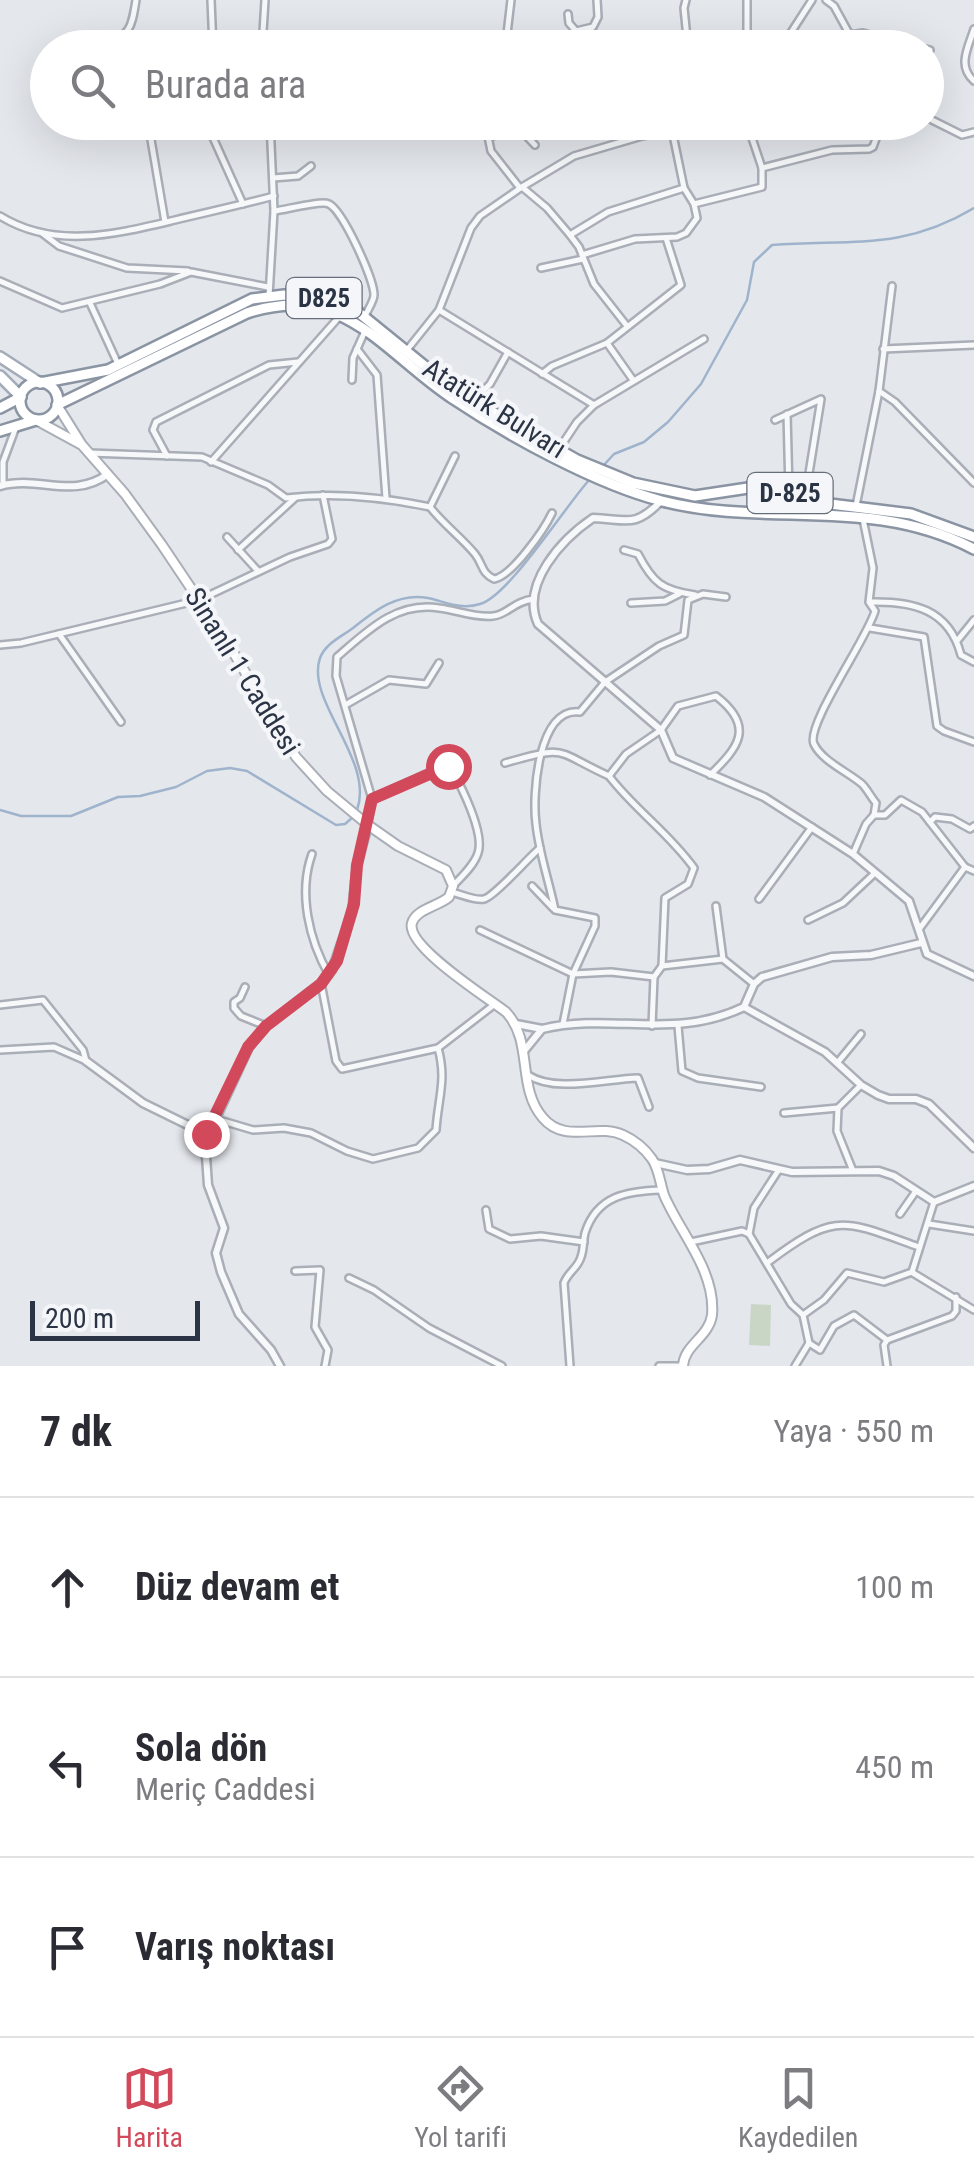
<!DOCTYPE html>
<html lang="tr">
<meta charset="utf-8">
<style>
body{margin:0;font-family:"Roboto Condensed",sans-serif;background:#f7f7f7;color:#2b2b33}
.scale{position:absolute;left:30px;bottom:25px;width:170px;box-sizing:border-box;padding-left:10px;border:5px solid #2b3445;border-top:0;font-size:28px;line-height:35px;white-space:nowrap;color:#2b3445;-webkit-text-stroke:8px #f4f6f9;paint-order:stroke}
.stop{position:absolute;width:30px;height:30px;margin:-22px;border:8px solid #d1495b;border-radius:50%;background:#fff}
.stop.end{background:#d1495b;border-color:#fff;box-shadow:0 2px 10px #0008}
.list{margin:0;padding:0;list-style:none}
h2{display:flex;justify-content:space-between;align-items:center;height:130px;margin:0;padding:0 40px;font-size:42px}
h2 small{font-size:32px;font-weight:400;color:#7c7c81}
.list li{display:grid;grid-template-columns:65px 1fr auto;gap:30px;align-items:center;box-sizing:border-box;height:180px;padding:0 40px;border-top:2px solid #e1e1e2}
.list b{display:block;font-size:38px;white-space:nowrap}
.list p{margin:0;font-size:32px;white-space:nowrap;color:#7c7c81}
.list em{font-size:32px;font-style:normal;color:#7c7c81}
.icon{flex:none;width:55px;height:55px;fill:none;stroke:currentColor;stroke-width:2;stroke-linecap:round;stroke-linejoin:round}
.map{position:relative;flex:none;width:974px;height:1366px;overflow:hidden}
.search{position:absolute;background:#fff;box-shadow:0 10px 40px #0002;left:30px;right:30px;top:30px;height:110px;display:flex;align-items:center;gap:25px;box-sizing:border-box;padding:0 35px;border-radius:55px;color:#7c7c81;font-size:38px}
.sheet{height:670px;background:#fff}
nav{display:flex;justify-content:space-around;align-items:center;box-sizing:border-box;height:140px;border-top:2px solid #e1e1e2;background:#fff;font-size:28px;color:#7c7c81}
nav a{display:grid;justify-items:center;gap:5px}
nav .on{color:#d1495b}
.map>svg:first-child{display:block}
</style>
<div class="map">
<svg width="974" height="1366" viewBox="0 0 974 1366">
<rect width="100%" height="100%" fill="#e4e7ec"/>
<polygon fill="#c9d6c5" points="751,1304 771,1305 770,1346 749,1345"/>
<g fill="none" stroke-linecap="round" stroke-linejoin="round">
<g stroke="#9fb4cc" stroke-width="2.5">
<path d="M603 466 614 454 644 442 668 422 701 384 747 300 754 262 772 245C851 239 902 251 974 208"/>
<polyline points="0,810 21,816 71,816 118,797 140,796 176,787 207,771 230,768 247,771 336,825 345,824 353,817"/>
<path d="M357 810C375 760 305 701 320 658 326 643 341 637 353 628 374 611 398 592 428 598 446 602 461 610 480 604 509 596 566 505 590 479"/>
</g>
<g stroke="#a9aeb7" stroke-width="10">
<g id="minor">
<polyline points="211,0 213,48"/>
<polyline points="686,0 684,8 688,48"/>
<polyline points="747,0 747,48"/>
<polyline points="826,0 834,6 857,48"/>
<polyline points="568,14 569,23 576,31 593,27 598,17 597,0"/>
<path d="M974 29C968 48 957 66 974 81"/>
<polyline points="850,35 863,33 920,48"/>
<path d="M103 48C130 32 131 32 136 0"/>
<polyline points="262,48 265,0"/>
<polyline points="501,48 507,34 511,0"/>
<polyline points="567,48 591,29"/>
<polyline points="781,48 812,0"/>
<polyline points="926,49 930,50"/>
<polyline points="926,117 962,135 974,132"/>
<polyline points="148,122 165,222"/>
<polyline points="206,122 243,204"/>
<polyline points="485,122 491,151 520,188"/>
<polyline points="490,137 517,126 535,145"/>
<polyline points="762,168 832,150 869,149 873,147 882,122"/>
<polyline points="273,178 298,176 311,166"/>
<polyline points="522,187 547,208 570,235 579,247 594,284 627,326"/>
<polyline points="694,204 762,187 762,168 747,123"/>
<path d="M274 211C285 210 321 200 329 204 343 211 374 279 374 295 374 301 367 311 365 316"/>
<path d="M0 216C55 250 116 234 175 220 208 212 241 205 274 196"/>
<polyline points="42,233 59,246 127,268 188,271"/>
<polyline points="570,235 608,212 684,188"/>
<polyline points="582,255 635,239 677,237 686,233 697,218 694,204 684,188 672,130"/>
<polyline points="541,268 583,259"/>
<polyline points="0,281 62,308 160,284 191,272 268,287"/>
<polyline points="269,296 274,211 270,122"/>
<polyline points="90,303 118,364"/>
<polyline points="439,310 594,405"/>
<polyline points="607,343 633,380"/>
<polyline points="357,349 377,375 386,498"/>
<polyline points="883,349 974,345"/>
<polyline points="407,350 439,310 471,228 480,216 522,187 574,156 642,136 711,122"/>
<polyline points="542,374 552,366 607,343 681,285 666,238"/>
<polyline points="352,380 353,358 365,331"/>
<polyline points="879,391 895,402 974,483"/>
<polyline points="473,401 490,384 508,352"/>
<polyline points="787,414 789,491"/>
<polyline points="775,420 821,399 805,498"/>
<polyline points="559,449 577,422 594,405 704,339"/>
<path d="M89 453 202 457 268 485 286 498C334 492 382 497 430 507 443 524 461 537 475 554 483 564 481 573 494 579 512 576 544 530 552 513"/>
<polyline points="167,456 153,430 156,422 269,365 298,362"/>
<polyline points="211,462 339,317"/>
<polyline points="3,485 3,462 16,427"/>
<polyline points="856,506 879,391 892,286"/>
<polyline points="430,507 455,456"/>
<path d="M863 519 873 568 869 602 875 611C867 639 805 726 814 744 822 761 848 772 862 784 867 789 871 797 876 803L874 815"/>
<polyline points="227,537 258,571"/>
<polyline points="238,550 295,498"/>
<path d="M624 550 638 554C653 583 662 590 695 595"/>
<path d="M870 602C913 601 949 609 961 655L974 662"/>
<polyline points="631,603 665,601 679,594"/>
<polyline points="870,628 924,637 937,726 944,731 974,742"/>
<polyline points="59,634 121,722"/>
<polyline points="957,641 974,620"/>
<polyline points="0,645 21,643 199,600 290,557 328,544 332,539 323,495"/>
<polyline points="347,704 389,680 426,684 439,663"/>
<path d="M505 763C569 744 554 751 609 776L626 754 661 730 678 706 716 696C756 727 738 748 710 775"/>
<path d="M609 776C635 810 668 832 694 868L688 884 665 898 662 966 654 977 652 1026"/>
<path d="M372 799 441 767 451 768C461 786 485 833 478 853 474 866 461 877 453 886"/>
<polyline points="930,822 935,817 952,819 970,829 974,826"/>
<path d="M368 823 372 799 336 676 337 657C366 632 396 601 439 608 457 610 474 618 493 616 507 615 514 601 534 599"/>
<path d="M312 854C298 893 309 940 329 975"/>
<polyline points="853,854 866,824 874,815 885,815 901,800 922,812 965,867"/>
<polyline points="532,886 553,908"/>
<path d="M451 892C461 894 475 901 484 899 494 897 528 858 540 848"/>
<polyline points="759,899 812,827"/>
<polyline points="716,906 723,959 754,984"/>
<polyline points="808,920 843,903 875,873"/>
<polyline points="920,928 965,867 974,871"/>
<polyline points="480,930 573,974 611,972 654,977"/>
<polyline points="662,966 723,959"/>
<polyline points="321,983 336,1061 342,1069 438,1048 495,1004"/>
<polyline points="245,987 240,998 234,1002 234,1008 241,1016 266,1026"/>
<polyline points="0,1005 43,1000 83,1050 86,1061"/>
<path d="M563 1024 573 974 595 926V918L555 910C549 881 539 853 536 824 532 795 538 706 580 712L605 682 659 646 684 635 688 600 703 594 726 597"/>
<polyline points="678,1026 682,1071 698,1078 761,1087"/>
<polyline points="0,1050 54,1047 86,1061"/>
<polyline points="838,1062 861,1034"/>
<path d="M528 1075C555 1093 605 1079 638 1078L649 1107"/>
<polyline points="784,1113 838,1108"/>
<path d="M216 1119 253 1130 284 1128 311 1133 347 1151 373 1159 418 1148 436 1130C438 1098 447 1080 438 1048"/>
<polyline points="853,1171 837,1131 838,1108 861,1085"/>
<polyline points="486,1210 489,1229 510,1239 541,1236 584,1242"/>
<polyline points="900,1214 916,1191"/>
<polyline points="929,1224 974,1231"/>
<polyline points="749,1234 754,1208 778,1171"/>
<polyline points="691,1242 742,1231 749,1234 791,1304 803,1315 809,1343 795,1366"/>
<path d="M767 1263C836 1211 843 1220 919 1247"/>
<polyline points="295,1271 320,1270 315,1327 328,1350 325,1366"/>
<polyline points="913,1273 974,1310"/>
<polyline points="349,1278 374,1290 429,1328 502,1366"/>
<polyline points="803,1315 824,1300 847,1273 884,1282 912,1272 934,1202"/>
<polyline points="887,1340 952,1316 956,1311 956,1297"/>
<polyline points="809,1343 820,1350 834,1326 854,1315 887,1340 884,1345 887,1366"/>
<path d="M570 1366 564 1283C568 1272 578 1268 581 1257 584 1249 583 1241 585 1233 597 1195 628 1191 662 1190"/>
<polyline points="659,1366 681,1366"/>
</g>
</g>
<g stroke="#a9aeb7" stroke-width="11">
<g id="tertiary">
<path d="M0 486C38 475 73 500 108 474"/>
<path d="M661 501C634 529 626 519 593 518 562 539 520 584 538 624L661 730 673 758 764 797 853 854 909 901 927 954 974 976"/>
<polyline points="744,1007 825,1052 861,1085 878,1095 889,1099 916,1099 929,1104 974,1148"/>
<polyline points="516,1024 542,1029 524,1051"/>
<path d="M542 1029C614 1012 672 1041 744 1007L754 984 762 977 832 957 871 955 921 943"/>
<polyline points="86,1061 143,1103 206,1134"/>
<polyline points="655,1163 687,1170 709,1169 740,1160 792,1172 879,1171 894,1176 934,1202 974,1186"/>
<polyline points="280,1366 271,1350 239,1314 221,1272 216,1253 224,1228 208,1185 205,1142 249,1047 266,1026 321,983 332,970 352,912 357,865 368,825"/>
</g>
</g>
<g stroke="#a9aeb7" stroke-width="12">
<g id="secondary">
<path d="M57 405 82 445 125 494 162 545 227 642 296 757 327 791 368 825 398 846 446 870 453 886 449 897C439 906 416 909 412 923 405 946 488 998 506 1012 534 1042 516 1087 543 1118 565 1144 597 1123 623 1135 634 1140 645 1149 652 1159 659 1169 660 1183 664 1195 680 1233 716 1271 712 1315 709 1337 684 1345 683 1366"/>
<polyline points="36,420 80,444"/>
</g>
</g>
<g stroke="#a3abb8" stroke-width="14">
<g id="primary">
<polyline points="0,357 40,383"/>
<polyline points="0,376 21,397"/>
</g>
</g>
<g stroke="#8b94a3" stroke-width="14">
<g id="trunk">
<circle cx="39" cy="401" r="19"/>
<polyline points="40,383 108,370 252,299 284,295 319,297 358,312 448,385 473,401 577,460 633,483 695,496 748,488 779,490 822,503 911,514 974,537"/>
<path d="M57 405 247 313C343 281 383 352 452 398 509 436 596 484 662 501 768 528 871 495 974 549"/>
<polyline points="0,408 21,397"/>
<polyline points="0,431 36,420"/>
</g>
</g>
<use href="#minor" stroke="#f7f8fa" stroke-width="5"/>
<use href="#tertiary" stroke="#f7f8fa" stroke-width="6"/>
<use href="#secondary" stroke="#fff" stroke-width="8"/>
<use href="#primary" stroke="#fff" stroke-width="9"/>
<use href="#trunk" stroke="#fff" stroke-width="9"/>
</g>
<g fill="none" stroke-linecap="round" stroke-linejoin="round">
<polyline stroke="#d1495b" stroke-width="12" points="206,1134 248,1047 266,1026 321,984 337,961 354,904 357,865 372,799 448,766"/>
</g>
<g text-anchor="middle" stroke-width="9" stroke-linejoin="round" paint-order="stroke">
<g fill="#f4f6f9" stroke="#676e7b" stroke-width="2.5">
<rect x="286.5" y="278" width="75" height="40" rx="8"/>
<rect x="747.5" y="473" width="85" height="40" rx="8"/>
</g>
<g font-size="25" font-weight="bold" fill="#2b3445">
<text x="324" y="307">D825</text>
<text x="790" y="502">D-825</text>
</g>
<g font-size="28" fill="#2b3445" stroke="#f4f6f9">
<text transform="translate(495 408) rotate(32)" y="10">Atatürk Bulvarı</text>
<text transform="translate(243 671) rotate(58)" y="10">Sinanlı 1 Caddesi</text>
</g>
</g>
</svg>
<div class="scale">200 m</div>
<div class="stop" style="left:448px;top:766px"></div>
<div class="stop end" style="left:206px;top:1134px"></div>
<div class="search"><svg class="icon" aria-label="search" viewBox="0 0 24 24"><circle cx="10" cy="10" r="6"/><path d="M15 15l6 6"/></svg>Burada ara</div>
</div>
<section class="sheet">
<h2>7 dk<small>Yaya · 550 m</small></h2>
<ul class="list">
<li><svg class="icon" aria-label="ahead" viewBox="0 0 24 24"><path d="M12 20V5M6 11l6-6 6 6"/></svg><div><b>Düz devam et</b></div><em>100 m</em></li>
<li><svg class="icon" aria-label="left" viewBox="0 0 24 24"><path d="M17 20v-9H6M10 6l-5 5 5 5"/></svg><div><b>Sola dön</b><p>Meriç Caddesi</p></div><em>450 m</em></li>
<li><svg class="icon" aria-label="arrive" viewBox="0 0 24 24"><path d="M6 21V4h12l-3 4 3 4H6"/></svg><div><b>Varış noktası</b></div></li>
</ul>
</section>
<nav>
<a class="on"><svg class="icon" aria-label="map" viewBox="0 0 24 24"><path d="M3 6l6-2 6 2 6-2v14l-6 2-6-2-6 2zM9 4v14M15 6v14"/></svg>Harita</a>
<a><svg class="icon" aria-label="directions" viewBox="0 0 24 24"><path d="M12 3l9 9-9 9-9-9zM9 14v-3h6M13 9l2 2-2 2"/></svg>Yol tarifi</a>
<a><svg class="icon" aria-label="saved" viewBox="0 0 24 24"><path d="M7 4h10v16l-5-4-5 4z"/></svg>Kaydedilen</a>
</nav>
